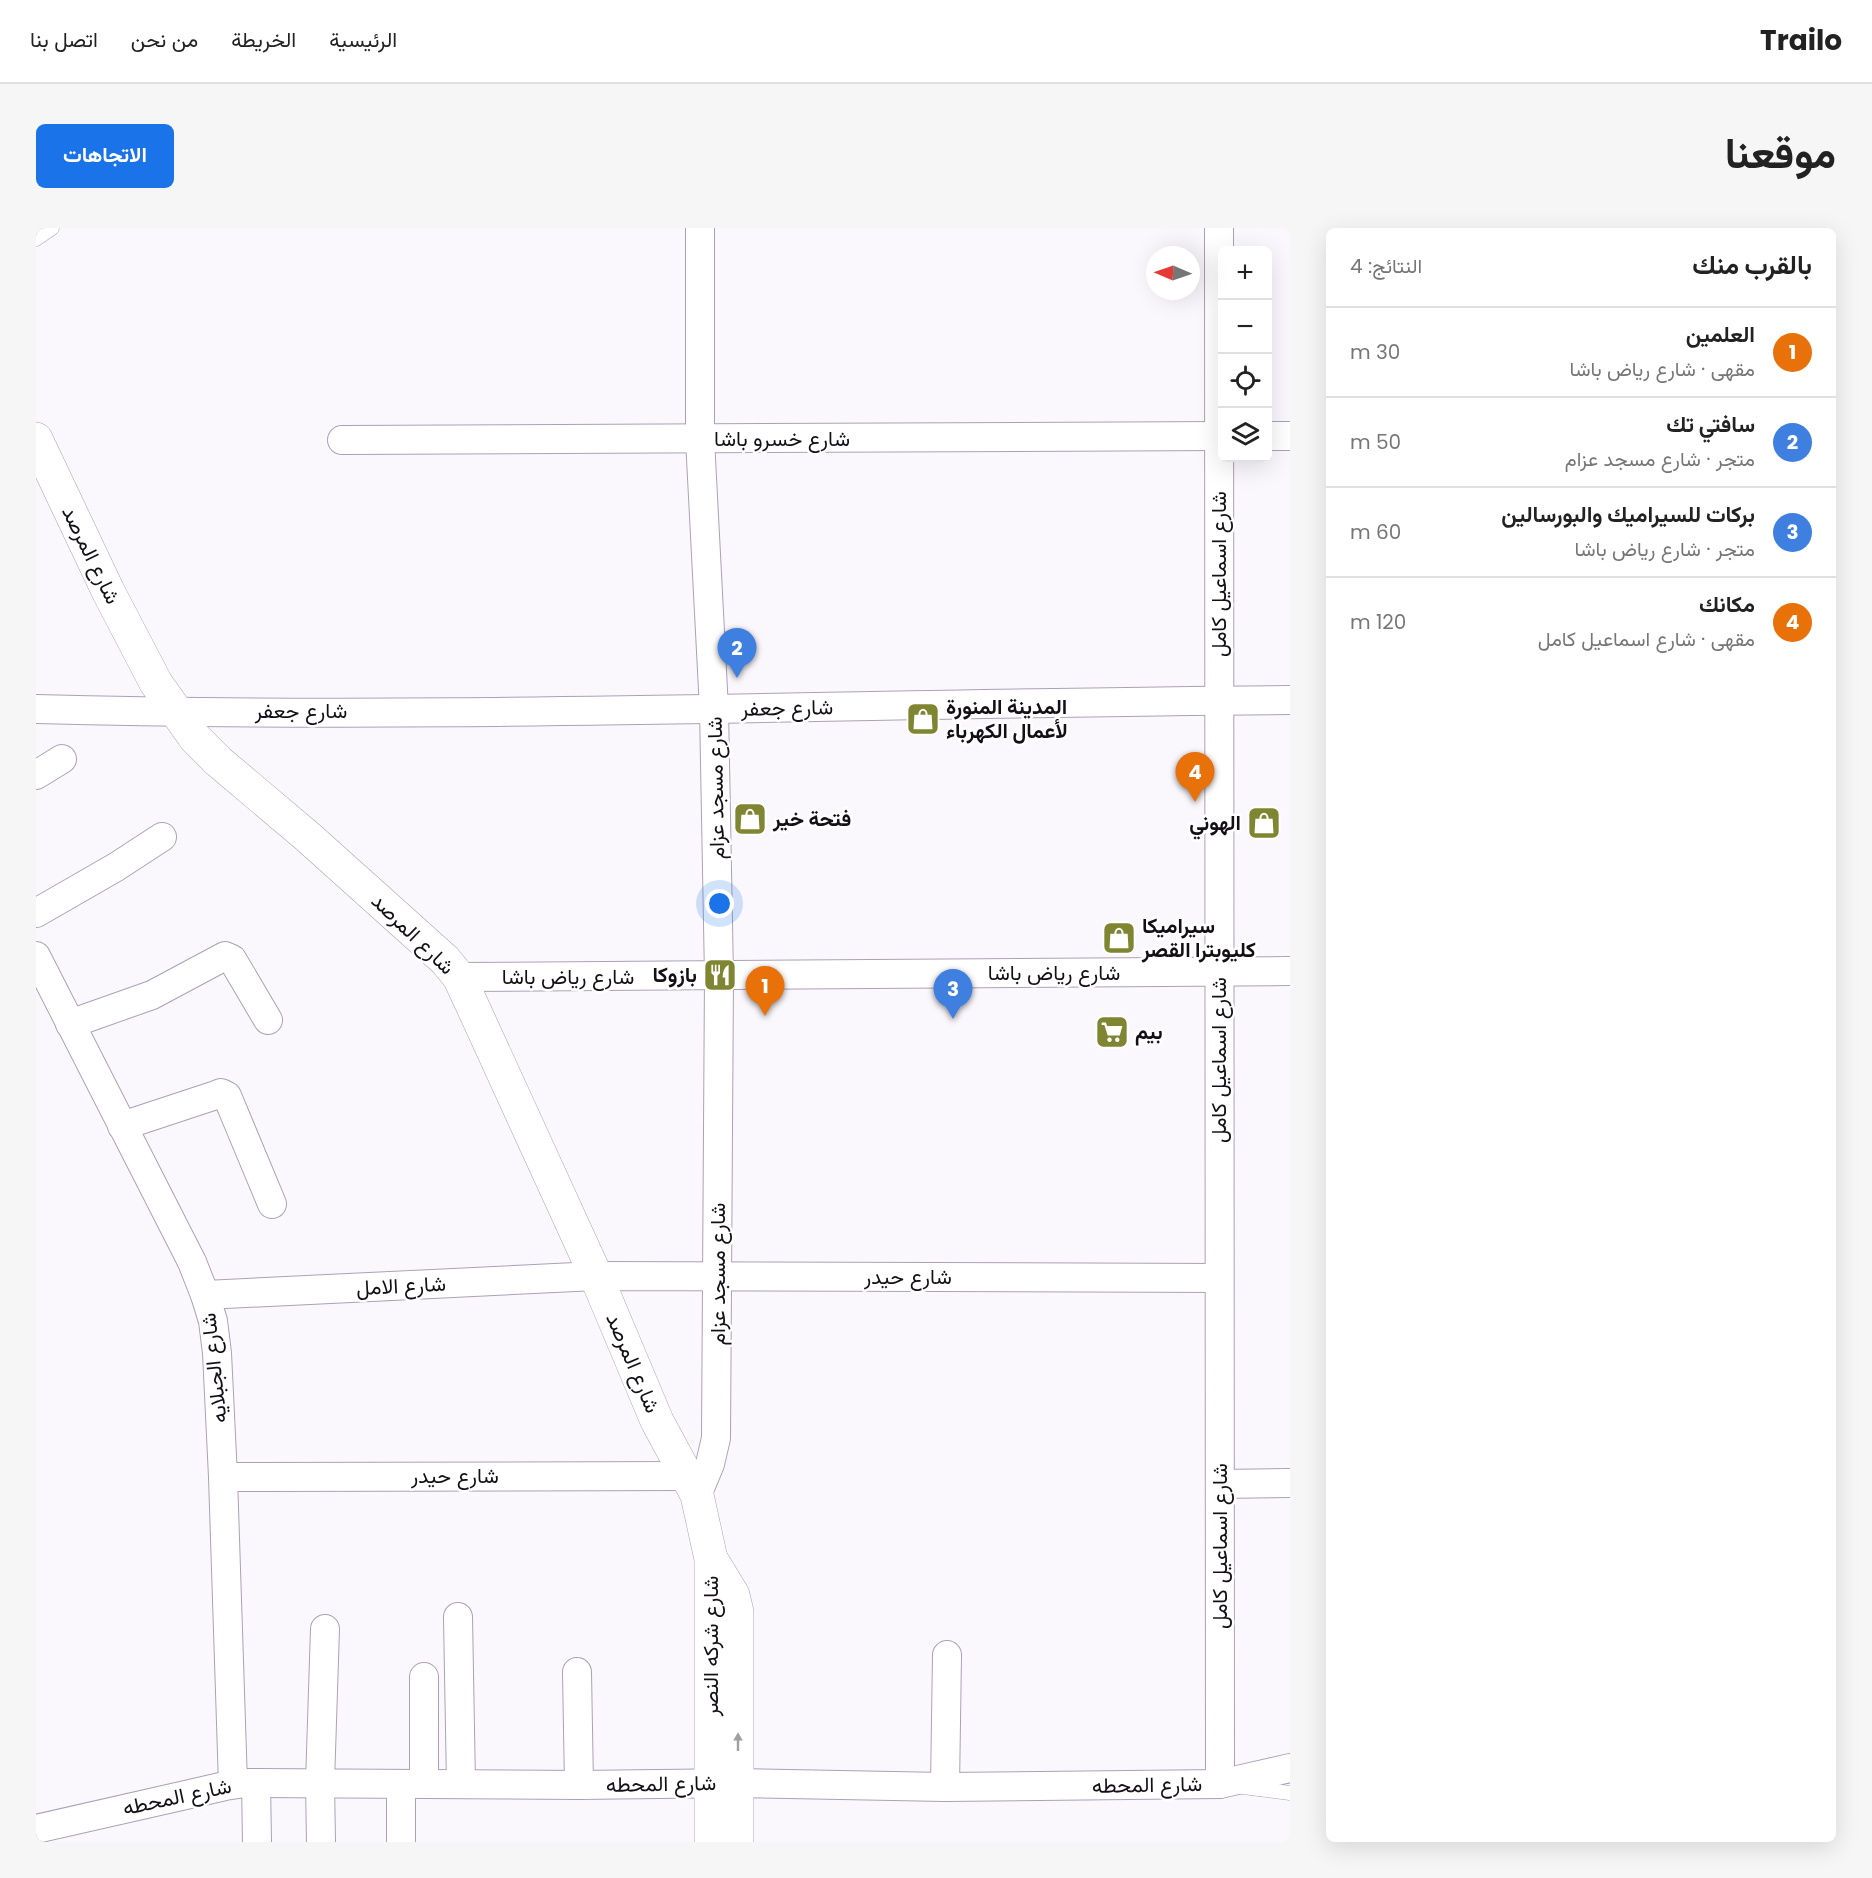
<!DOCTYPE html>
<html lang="ar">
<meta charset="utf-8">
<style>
body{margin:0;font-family:Poppins,Vazirmatn,sans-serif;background:#f6f6f6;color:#222;direction:rtl}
.controls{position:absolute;right:18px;top:18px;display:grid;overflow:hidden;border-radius:9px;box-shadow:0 6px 24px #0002}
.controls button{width:54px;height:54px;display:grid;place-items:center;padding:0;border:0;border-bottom:2px solid #e0e0e0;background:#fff;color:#222;font:30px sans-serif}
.compass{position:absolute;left:1110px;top:18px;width:54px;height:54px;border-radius:50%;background:#fff;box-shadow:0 6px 24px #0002;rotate:272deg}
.you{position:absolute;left:684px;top:676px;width:21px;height:21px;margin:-15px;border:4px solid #fff;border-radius:50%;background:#1a73e8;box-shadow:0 0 0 9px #1a73e833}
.badge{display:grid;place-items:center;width:39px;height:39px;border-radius:50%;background:#1a73e8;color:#fff;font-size:20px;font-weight:700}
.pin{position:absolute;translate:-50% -50px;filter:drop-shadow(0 2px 3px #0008)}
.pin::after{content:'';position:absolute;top:32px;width:21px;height:18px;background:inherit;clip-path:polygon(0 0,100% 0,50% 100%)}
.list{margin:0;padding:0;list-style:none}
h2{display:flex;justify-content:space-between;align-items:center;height:78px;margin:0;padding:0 24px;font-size:26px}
h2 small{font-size:20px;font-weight:400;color:#767676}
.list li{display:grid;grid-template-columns:39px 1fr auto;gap:18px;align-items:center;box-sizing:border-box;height:90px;padding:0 24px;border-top:2px solid #e0e0e0}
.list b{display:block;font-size:22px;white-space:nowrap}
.list p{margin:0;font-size:20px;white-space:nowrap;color:#767676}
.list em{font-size:20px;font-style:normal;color:#767676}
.icon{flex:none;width:33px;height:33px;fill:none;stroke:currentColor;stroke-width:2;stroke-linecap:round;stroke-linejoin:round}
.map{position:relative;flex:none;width:1254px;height:1614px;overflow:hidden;direction:ltr;border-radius:9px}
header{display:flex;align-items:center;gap:36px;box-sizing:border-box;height:84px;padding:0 30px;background:#fff;border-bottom:2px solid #e0e0e0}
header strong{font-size:28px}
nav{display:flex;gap:33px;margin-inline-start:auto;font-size:21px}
.intro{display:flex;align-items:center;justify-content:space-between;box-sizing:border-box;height:144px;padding:0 36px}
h1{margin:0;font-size:42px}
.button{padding:15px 27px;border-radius:9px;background:#1a73e8;color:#fff;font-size:21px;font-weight:700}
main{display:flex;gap:36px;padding:0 36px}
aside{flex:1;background:#fff;border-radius:9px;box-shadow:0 6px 24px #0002}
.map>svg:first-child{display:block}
</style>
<header>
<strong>Trailo</strong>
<nav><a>الرئيسية</a><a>الخريطة</a><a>من نحن</a><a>اتصل بنا</a></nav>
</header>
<div class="intro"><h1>موقعنا</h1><a class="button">الاتجاهات</a></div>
<main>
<aside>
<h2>بالقرب منك<small>النتائج: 4</small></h2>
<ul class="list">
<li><span class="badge" style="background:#e8710a">1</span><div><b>العلمين</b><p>مقهى · شارع رياض باشا</p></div><em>30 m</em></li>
<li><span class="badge" style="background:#3f7fe0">2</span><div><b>سافتي تك</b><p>متجر · شارع مسجد عزام</p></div><em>50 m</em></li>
<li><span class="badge" style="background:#3f7fe0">3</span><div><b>بركات للسيراميك والبورسالين</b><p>متجر · شارع رياض باشا</p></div><em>60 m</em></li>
<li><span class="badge" style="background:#e8710a">4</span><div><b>مكانك</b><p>مقهى · شارع اسماعيل كامل</p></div><em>120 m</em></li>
</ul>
</aside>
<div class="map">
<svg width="1254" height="1614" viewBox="0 0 1254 1614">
<rect width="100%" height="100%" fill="#faf8fc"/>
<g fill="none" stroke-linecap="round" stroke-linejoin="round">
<g stroke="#ada0b6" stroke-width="15">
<g id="lane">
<polyline points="0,11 16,0"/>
<polyline points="1207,1559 1254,1565"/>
</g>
</g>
<g stroke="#ada0b6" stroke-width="30">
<g id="street">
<polyline points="1183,0 1184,1556"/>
<polyline points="1232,208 1254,208"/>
<polyline points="306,212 1186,208"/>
<path d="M0 481C418 492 836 475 1254 472"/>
<polyline points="0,547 26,531"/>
<polyline points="0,685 80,639 126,609"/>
<polyline points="0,728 156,1034 169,1067 177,1093 181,1125 187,1249 197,1556"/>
<polyline points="423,749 1254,743"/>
<polyline points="34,796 116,767 189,728 196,731 232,792"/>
<polyline points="86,898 180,867 185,865 191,868 236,976"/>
<polyline points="169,1067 560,1048 1183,1050"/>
<polyline points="187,1249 651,1248"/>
<polyline points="1184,1256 1254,1255"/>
<polyline points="661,1267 674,1236 680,1210 683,748 678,481 664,211 664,0"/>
<polyline points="422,1389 425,1556"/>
<polyline points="541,1444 543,1557"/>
<polyline points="220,1555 221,1614"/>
<polyline points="388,1556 388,1449"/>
<polyline points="909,1559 911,1427"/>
<polyline points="0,1601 189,1558 209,1555 543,1557 702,1555 909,1559 1184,1556 1254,1540"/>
<polyline points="285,1614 284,1555 289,1401"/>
<polyline points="365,1614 365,1556"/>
</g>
</g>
<g stroke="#ada0b6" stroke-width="34">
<g id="secondary">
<polyline points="0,211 72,363 120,455 159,510 182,533 272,609 409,732 423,749 437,779 560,1048 621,1193 661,1267 675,1331 675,1614"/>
<polyline points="677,1334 697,1367 701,1384 701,1614"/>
</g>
</g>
<use href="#lane" stroke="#fff" stroke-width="14"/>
<use href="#street" stroke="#fff" stroke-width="28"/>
<use href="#secondary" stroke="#fff" stroke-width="33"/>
</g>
<defs><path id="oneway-solid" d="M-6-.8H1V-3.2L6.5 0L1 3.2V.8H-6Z" transform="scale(1.5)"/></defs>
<use fill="#a19fa2" href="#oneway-solid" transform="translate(702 1514) rotate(-90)"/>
<defs>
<g id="shop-square" transform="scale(1.725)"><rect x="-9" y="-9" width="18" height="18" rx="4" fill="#7f8530" stroke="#fff"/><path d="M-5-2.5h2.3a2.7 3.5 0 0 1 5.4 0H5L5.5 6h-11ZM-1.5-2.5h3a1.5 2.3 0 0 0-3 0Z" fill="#fff"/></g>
<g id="restaurant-square" transform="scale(1.725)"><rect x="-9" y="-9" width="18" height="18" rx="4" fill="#7f8530" stroke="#fff"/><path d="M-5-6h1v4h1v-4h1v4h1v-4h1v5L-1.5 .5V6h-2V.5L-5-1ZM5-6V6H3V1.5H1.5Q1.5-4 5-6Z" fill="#fff"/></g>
<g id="supermarket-square" transform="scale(1.725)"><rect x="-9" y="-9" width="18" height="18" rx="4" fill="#7f8530" stroke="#fff"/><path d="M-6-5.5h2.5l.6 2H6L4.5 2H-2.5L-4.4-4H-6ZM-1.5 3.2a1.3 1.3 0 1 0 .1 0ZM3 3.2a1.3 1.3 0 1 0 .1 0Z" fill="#fff"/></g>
</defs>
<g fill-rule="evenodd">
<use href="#shop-square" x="887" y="491"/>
<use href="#shop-square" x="714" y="591"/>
<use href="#shop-square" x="1228" y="595"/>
<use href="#shop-square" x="1083" y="710"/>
<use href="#restaurant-square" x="684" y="747"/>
<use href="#supermarket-square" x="1076" y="804"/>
</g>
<g text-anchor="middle" stroke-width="5" stroke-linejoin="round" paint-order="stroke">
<g font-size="21" fill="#140f17" stroke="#fff">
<text x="746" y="218">شارع خسرو باشا</text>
<text transform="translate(55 327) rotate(64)" y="7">شارع المرصد</text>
<text transform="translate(1183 346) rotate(-90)" y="7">شارع اسماعيل كامل</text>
<text transform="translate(751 480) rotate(-1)" y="7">شارع جعفر</text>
<text x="265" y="490">شارع جعفر</text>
<text transform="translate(680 560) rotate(-91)" y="7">شارع مسجد عزام</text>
<text transform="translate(377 706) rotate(44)" y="7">شارع المرصد</text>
<text x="1018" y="752">شارع رياض باشا</text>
<text x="532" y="756">شارع رياض باشا</text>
<text transform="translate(1183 832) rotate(-90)" y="7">شارع اسماعيل كامل</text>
<text transform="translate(682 1046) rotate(-90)" y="7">شارع مسجد عزام</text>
<text x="872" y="1056">شارع حيدر</text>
<text transform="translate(365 1058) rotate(-3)" y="7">شارع الامل</text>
<text transform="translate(597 1135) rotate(67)" y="7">شارع المرصد</text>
<text transform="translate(178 1140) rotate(-96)" y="7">شارع الجبلايه</text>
<text x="419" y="1255">شارع حيدر</text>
<text transform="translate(1184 1318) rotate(-90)" y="7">شارع اسماعيل كامل</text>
<text transform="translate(675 1418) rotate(-90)" y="7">شارع شركه النصر</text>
<text transform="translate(625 1556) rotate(-1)" y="7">شارع المحطه</text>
<text transform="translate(1111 1557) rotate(-1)" y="7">شارع المحطه</text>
<text transform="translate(141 1569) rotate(-12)" y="7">شارع المحطه</text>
</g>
<g font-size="21" font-weight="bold" fill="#140f17" stroke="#fff" text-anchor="start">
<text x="910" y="486">المدينة المنورة<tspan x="910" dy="24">لأعمال الكهرباء</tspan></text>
<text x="737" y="598">فتحة خير</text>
<text x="1205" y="602" text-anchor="end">الهوني</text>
<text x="1106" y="705">سيراميكا<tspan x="1106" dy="24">كليوبترا القصر</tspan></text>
<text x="661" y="754" text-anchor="end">بازوكا</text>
<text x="1099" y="811">بيم</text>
</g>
</g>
</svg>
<div class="controls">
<button>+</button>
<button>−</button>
<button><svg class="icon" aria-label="locate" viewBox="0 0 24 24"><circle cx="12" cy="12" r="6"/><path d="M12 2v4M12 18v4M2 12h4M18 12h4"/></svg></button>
<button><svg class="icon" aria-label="layers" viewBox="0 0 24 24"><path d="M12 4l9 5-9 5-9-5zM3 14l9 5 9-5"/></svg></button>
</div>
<svg class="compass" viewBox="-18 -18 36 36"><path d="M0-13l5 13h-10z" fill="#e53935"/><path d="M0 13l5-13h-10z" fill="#767676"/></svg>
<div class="you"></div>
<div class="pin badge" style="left:729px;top:788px;background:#e8710a">1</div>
<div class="pin badge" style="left:701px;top:450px;background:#3f7fe0">2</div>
<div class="pin badge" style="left:917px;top:791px;background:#3f7fe0">3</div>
<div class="pin badge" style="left:1159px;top:574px;background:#e8710a">4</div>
</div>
</main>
